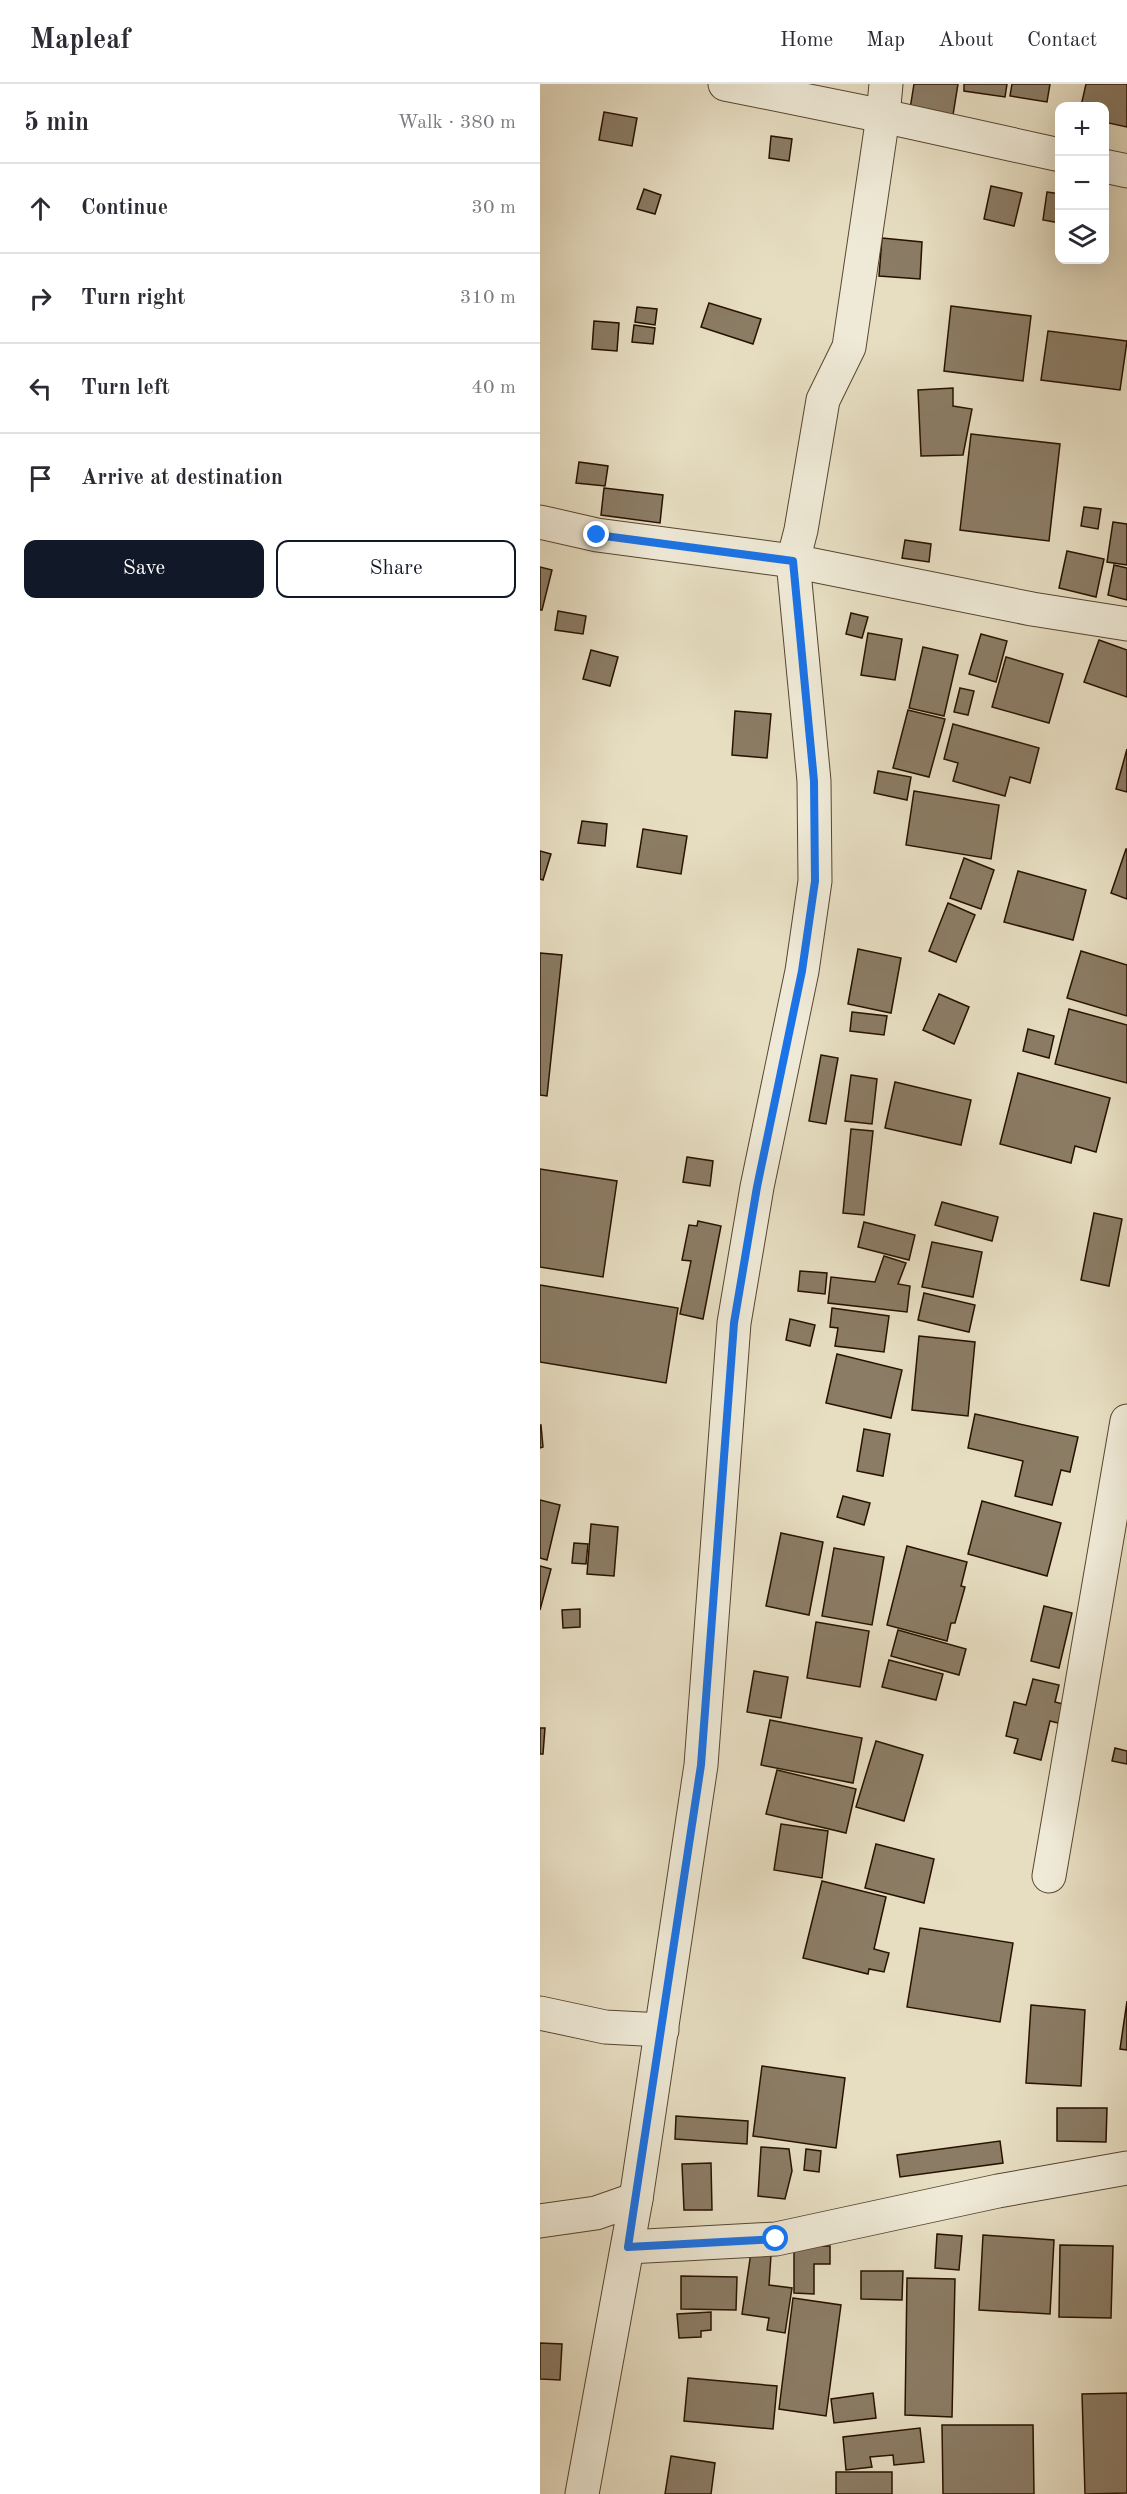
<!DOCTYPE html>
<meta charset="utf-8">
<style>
body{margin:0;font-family:"Old Standard TT",serif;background:#f7f7f7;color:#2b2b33}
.controls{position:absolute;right:18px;top:18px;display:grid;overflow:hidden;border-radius:12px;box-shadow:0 6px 24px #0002}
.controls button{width:54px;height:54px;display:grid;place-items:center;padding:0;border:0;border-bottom:2px solid #e1e1e2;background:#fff;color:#2b2b33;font:30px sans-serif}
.stop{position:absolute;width:18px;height:18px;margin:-14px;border:4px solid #1a73e8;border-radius:50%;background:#fff}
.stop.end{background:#1a73e8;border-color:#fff;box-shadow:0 2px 6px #0008}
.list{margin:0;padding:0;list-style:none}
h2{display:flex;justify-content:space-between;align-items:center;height:78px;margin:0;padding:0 24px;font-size:26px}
h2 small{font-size:20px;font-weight:400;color:#7c7c81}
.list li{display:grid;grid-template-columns:39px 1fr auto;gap:18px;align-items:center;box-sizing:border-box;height:90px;padding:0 24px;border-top:2px solid #e1e1e2}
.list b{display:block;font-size:22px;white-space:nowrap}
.list em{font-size:20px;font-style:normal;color:#7c7c81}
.actions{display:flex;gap:12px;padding:18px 24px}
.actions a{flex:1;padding:14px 0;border:2px solid #111827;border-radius:12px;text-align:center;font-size:21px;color:#111827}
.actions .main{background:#111827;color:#fff}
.icon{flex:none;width:33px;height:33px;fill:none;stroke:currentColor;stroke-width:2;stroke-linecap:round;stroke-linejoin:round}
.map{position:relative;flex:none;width:587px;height:2410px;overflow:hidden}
header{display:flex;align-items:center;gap:36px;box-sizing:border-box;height:84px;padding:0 30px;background:#fff;border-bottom:2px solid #e1e1e2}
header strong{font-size:28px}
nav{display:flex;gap:33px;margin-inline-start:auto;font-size:21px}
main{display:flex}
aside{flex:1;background:#fff}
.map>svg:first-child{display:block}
</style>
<header>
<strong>Mapleaf</strong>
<nav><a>Home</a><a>Map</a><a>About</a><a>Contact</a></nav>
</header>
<main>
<aside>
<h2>5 min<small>Walk · 380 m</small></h2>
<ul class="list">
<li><svg class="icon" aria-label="ahead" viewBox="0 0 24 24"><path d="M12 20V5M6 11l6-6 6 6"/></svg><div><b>Continue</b></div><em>30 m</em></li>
<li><svg class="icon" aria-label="right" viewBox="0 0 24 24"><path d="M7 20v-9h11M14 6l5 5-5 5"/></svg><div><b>Turn right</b></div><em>310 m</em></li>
<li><svg class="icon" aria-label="left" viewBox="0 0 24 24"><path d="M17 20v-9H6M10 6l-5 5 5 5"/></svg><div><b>Turn left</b></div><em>40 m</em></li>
<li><svg class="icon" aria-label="arrive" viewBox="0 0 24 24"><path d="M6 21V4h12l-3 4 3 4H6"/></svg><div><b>Arrive at destination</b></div></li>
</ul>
<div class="actions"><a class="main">Save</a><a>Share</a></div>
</aside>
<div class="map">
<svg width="587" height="2410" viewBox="0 0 587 2410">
<rect width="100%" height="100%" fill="#e7dec2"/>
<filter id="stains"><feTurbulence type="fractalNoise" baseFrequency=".00333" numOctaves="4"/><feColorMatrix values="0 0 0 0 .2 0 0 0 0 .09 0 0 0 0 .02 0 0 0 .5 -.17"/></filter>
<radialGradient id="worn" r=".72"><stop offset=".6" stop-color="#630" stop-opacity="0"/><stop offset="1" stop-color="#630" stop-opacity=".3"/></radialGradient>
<g fill="#8b7c65" stroke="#271200" stroke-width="1.5">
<polygon points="374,0 418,0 413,31 370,25"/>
<polygon points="424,0 467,0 465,13 424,7"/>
<polygon points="472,0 510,0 507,18 470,12"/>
<polygon points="546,0 587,0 587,43 564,38 564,22 541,22"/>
<polygon points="64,28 97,34 92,62 59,56"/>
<polygon points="231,52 252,55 249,77 229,74"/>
<polygon points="451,102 482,109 474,142 444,135"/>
<polygon points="104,105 121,111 115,130 97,125"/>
<polygon points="507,108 520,110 520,139 503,136"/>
<polygon points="342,154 382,158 380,195 339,192"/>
<polygon points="169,219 221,235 213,260 161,243"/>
<polygon points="411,222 491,232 483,297 404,287"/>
<polygon points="97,223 117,225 115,241 95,238"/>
<polygon points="54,237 79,239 77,267 52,265"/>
<polygon points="94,241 115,244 113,260 92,258"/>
<polygon points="508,247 587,257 580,306 501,296"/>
<polygon points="413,304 413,322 432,325 423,371 381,372 378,306"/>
<polygon points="431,350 520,360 509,457 420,446"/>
<polygon points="39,378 68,382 65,402 36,399"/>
<polygon points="64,404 123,411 120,439 61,431"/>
<polygon points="544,423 561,425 558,445 541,442"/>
<polygon points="573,438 587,440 587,481 567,478"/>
<polygon points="365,456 391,460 389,478 362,474"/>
<polygon points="527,467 564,475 556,513 519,504"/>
<polygon points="574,481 587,484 587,516 568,511"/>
<polygon points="0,483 12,486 2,526 0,526"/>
<polygon points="18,527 46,532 43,550 15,546"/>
<polygon points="311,529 328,533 322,554 306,550"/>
<polygon points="328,549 362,555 355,596 321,591"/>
<polygon points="441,550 467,557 456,598 429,590"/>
<polygon points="559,556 587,566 587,613 544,598"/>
<polygon points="383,563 418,571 404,632 369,624"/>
<polygon points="51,566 78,573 70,602 43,595"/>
<polygon points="466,573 523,590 509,639 452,623"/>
<polygon points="420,604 434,607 428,631 414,628"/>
<polygon points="368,626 405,635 389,693 353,684"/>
<polygon points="195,627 231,630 227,674 192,671"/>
<polygon points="413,640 499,664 490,699 470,693 465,712 413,697 418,679 404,675"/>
<polygon points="587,665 587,708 576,705"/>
<polygon points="338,687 371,693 367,716 334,709"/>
<polygon points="374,707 459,721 451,775 366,761"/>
<polygon points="42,737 67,740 65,762 38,759"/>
<polygon points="103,745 147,752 141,790 97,783"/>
<polygon points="586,765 587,765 587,815 571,809"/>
<polygon points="0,767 11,770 3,796 0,795"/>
<polygon points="424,774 454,786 441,825 410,814"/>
<polygon points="478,787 546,806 533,856 464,838"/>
<polygon points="408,819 435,831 416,878 389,867"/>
<polygon points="318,865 361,874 351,929 308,920"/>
<polygon points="541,867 587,881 587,932 527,914"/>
<polygon points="0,869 22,871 7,1012 0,1011"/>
<polygon points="399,910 429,923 414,960 383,946"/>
<polygon points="529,925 587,941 587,999 515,980"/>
<polygon points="312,928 347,932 344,951 310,947"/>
<polygon points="488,945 514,952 509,974 483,967"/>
<polygon points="281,971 298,974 286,1040 269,1037"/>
<polygon points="478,989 570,1014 556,1068 535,1062 531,1079 460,1060"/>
<polygon points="311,991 337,995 332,1040 305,1037"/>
<polygon points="355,998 431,1016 421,1061 345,1044"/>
<polygon points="311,1045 333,1047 324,1131 303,1129"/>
<polygon points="147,1073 173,1077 170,1102 143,1098"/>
<polygon points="0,1085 77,1097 63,1193 0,1183"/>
<polygon points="402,1118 458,1133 452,1157 395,1141"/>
<polygon points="554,1129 582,1135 569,1202 541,1196"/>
<polygon points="158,1137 181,1142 163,1235 140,1230 151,1177 142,1176 149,1141 157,1142"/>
<polygon points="324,1138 375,1151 369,1176 318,1163"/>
<polygon points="392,1158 442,1168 433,1213 382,1203"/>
<polygon points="344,1172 366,1179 358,1200 370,1202 367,1228 288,1219 291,1193 335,1198"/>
<polygon points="260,1187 287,1189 285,1210 258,1207"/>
<polygon points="0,1201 138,1224 126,1299 0,1278"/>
<polygon points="384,1209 435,1221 429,1248 378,1236"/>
<polygon points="292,1224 349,1232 344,1268 295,1262 298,1244 290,1243"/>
<polygon points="250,1235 275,1241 270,1262 246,1256"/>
<polygon points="379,1252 435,1258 428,1332 372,1326"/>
<polygon points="297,1270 362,1286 351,1334 286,1319"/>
<polygon points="435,1330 538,1353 530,1388 521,1386 512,1421 475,1412 483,1377 428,1364"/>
<polygon points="1,1341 3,1363 0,1364 0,1341"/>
<polygon points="324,1345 350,1350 343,1392 317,1387"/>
<polygon points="303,1412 330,1419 324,1441 297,1433"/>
<polygon points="0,1416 20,1421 7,1476 0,1474"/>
<polygon points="442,1417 521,1439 507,1492 428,1470"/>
<polygon points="51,1440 78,1443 74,1492 47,1490"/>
<polygon points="241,1449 283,1458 269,1531 226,1522"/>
<polygon points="34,1459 48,1460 46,1480 32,1479"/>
<polygon points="367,1462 427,1478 421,1502 425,1503 415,1539 411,1539 407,1557 347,1541"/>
<polygon points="294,1464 344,1473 332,1541 282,1532"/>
<polygon points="0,1482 11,1485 0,1526"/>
<polygon points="504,1522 532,1529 519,1584 491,1577"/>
<polygon points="40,1525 40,1543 23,1544 22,1526"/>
<polygon points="276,1538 329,1547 320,1603 267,1594"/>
<polygon points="358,1546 426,1565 419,1591 351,1572"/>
<polygon points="349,1576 403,1590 396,1616 342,1603"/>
<polygon points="214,1587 248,1593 241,1634 207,1628"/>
<polygon points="493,1595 519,1601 515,1618 523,1620 518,1639 510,1637 501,1676 474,1669 478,1655 466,1652 474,1618 486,1621"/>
<polygon points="230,1636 322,1654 313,1699 221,1681"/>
<polygon points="0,1644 5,1644 3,1670 0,1670"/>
<polygon points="336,1657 383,1671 364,1737 316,1723"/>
<polygon points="575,1664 587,1667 587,1680 572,1677"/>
<polygon points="237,1686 316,1705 306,1749 226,1730"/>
<polygon points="241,1740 288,1747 282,1794 234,1786"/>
<polygon points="336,1760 394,1775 384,1819 325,1804"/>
<polygon points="282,1797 346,1813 334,1865 349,1869 344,1888 329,1885 328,1890 263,1874"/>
<polygon points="380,1844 473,1859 460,1938 367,1923"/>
<polygon points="587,1917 587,1966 580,1965"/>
<polygon points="491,1921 545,1926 541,2002 486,1999"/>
<polygon points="222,1982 305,1994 296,2064 213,2052"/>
<polygon points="517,2024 567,2024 566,2058 517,2057"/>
<polygon points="136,2032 208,2037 207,2060 135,2055"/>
<polygon points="460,2057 463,2079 360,2093 357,2071"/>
<polygon points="221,2063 249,2065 252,2087 245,2115 218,2112"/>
<polygon points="266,2065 281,2067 279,2088 264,2086"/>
<polygon points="171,2079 172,2126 144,2126 142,2080"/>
<polygon points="397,2150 422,2152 419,2186 395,2184"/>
<polygon points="443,2151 514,2156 510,2230 439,2226"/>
<polygon points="520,2161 573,2162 571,2234 519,2233"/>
<polygon points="254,2162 290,2162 290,2180 274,2180 274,2210 254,2209"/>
<polygon points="211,2168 231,2171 229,2201 252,2204 245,2249 227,2246 229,2234 202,2230"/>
<polygon points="321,2187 363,2187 362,2216 321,2215"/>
<polygon points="141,2192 197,2193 196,2226 141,2225"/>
<polygon points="367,2194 415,2195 412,2333 365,2331"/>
<polygon points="253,2214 301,2221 286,2332 239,2325"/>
<polygon points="171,2228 171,2246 161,2247 161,2253 139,2254 137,2230"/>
<polygon points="0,2259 22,2260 20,2296 0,2295"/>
<polygon points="148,2294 237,2302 233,2345 144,2337"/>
<polygon points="333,2309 336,2334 294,2339 291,2315"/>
<polygon points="587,2309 587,2409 545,2410 542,2310"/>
<polygon points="402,2341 493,2341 494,2410 403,2410"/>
<polygon points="380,2344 384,2378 354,2381 353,2371 330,2373 332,2383 306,2386 303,2353"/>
<polygon points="131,2372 175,2379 171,2410 125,2410"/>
<rect x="296" y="2388" width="56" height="22"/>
</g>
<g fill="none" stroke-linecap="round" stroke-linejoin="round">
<g stroke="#574530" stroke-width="35">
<g id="street">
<polyline points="185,0 343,32 520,71"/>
<polyline points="564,82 587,87"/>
<polyline points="0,438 57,451 253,477 492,525 587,540"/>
<polyline points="509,1792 587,1337"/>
<polyline points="0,1929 65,1943 122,1946"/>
<polyline points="0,2137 56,2129 96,2115"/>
<polyline points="88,2163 236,2155 458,2107 587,2084"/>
<polyline points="42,2410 96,2115 161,1681 194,1239 217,1103 262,887 275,797 274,697 253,477 261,446 283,316 309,263 343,32 346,0"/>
</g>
</g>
<use href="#street" stroke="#efead7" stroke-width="33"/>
</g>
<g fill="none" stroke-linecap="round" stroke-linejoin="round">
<polyline stroke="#1a73e8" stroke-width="8" points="57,451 253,477 274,697 275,797 262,887 217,1103 194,1239 161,1681 88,2163 236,2155"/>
</g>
<rect width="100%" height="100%" filter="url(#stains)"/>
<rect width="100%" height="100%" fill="url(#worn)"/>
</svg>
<div class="controls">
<button>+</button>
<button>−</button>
<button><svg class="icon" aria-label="layers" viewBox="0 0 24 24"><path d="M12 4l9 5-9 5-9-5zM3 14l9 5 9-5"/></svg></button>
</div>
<div class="stop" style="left:236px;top:2155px"></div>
<div class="stop end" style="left:57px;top:451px"></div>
</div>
</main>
